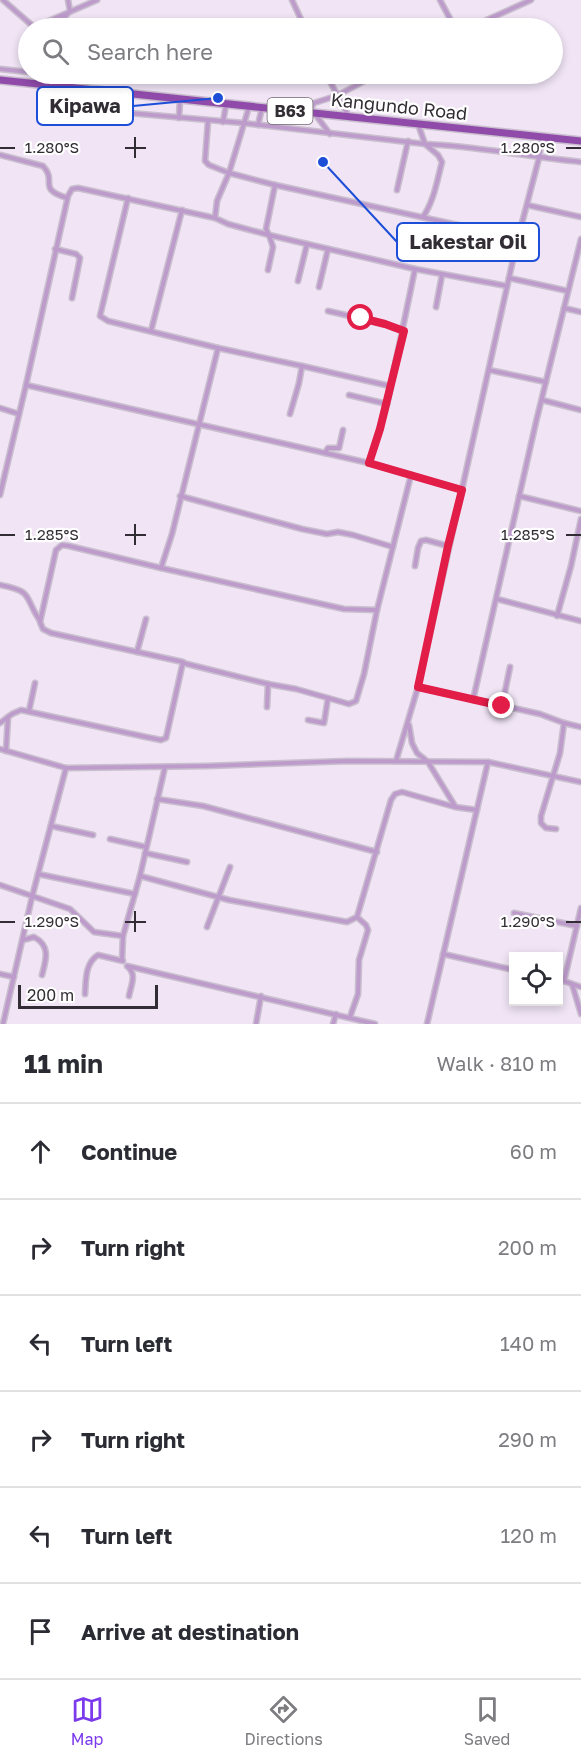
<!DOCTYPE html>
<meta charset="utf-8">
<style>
body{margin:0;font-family:"Golos Text",sans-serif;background:#f7f7f7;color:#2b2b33}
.controls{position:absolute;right:18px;bottom:18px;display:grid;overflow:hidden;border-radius:0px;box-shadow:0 3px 9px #0003}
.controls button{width:54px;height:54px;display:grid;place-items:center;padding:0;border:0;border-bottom:2px solid #e1e1e2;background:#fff;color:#2b2b33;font:30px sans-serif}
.scale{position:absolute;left:18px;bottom:15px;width:140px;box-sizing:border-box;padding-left:6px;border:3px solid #322d34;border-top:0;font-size:16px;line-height:21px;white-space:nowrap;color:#322d34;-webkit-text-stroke:4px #fff;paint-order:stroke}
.stop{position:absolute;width:18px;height:18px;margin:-14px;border:4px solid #e11d48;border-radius:50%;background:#fff}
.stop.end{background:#e11d48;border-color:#fff;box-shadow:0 2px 6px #0008}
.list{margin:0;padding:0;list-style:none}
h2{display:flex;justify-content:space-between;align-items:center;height:78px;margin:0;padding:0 24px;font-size:26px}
h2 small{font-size:20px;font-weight:400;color:#7c7c81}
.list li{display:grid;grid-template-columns:39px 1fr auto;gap:18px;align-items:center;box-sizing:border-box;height:96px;padding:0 24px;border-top:2px solid #e1e1e2}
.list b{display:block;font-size:22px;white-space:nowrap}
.list em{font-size:20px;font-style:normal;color:#7c7c81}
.icon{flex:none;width:33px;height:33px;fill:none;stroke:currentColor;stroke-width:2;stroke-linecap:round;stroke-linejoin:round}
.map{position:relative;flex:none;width:581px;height:1024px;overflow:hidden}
.search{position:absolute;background:#fff;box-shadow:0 3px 9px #0003;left:18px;right:18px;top:18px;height:66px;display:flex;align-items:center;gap:15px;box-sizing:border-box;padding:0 21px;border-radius:33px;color:#7c7c81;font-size:22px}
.sheet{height:654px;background:#fff}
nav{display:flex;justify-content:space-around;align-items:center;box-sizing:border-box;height:84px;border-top:2px solid #e1e1e2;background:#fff;font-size:16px;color:#7c7c81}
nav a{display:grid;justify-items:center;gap:3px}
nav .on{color:#7c3aed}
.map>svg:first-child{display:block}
</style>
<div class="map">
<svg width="581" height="1024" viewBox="0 0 581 1024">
<rect width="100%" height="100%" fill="#f0e4f5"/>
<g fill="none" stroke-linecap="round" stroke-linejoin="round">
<g stroke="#cabfce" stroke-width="7">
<g id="minor">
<polyline points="3,0 35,28"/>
<polyline points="292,0 305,28"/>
<polyline points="440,0 455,28"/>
<polyline points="35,27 97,0"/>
<polyline points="55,28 70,11 68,0"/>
<polyline points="469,28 531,0"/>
<polyline points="0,69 28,72"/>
<path d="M46 74 43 98 50 104 70 110 118 112 243 123 425 144 438 155 442 162C437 181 434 201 423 217"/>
<polyline points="326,74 348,115"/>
<polyline points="249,107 229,173 275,185"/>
<polyline points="83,111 84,90"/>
<polyline points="309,112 314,103 336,96 378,74"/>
<polyline points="315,114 330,134"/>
<polyline points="179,118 180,99"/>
<polyline points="208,121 205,161 209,165 229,173 217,201 215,218"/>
<polyline points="223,122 226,105"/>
<path d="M418 124 425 144C477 146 529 157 581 162"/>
<polyline points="258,125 262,108"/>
<path d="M0 155 43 166C58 182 36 188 67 198"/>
<polyline points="397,190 408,141"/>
<polyline points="128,198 100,316 108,321 218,348"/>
<polyline points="527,205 581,217"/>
<polyline points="307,244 415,269"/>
<polyline points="55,249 76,254 80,258 72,298"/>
<polyline points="509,278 568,291"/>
<polyline points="298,281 307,244 269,235 266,229 275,185 485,231 517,242"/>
<polyline points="319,287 328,249"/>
<polyline points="436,307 442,275"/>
<polyline points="564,308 581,312"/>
<polyline points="328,311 385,324 403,331"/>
<polyline points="151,331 182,210"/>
<polyline points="489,370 546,382"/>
<polyline points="26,385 68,196 72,189 78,188 215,218 228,224 269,235 273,247 268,270"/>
<polyline points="349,395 387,404"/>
<polyline points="542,400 581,410"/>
<polyline points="0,408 19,414"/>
<polyline points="290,414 299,383 302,366 390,386"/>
<polyline points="325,453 328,448 339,448 343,430"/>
<polyline points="369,463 387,404 415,269 507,286"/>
<polyline points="0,495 26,385 369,463 462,490"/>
<polyline points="180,496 302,529 327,534 338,532 353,535 393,547"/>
<polyline points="519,496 581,511"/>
<polyline points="415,566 418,548 421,541 426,540 448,546"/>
<polyline points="161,568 344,609 377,610 411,475"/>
<path d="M0 585C35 592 23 596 40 621"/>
<polyline points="497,599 581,621"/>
<polyline points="557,616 571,566 581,519"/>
<polyline points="137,652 146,619"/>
<polyline points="183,663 268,684 267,707"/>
<polyline points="268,684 296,689 328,698 324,723 308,720"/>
<polyline points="418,687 540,714 564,723 581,727"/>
<polyline points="328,698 349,704 356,701 364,674 377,610"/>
<polyline points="473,700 536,422 581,239"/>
<polyline points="502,706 510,667"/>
<polyline points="29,711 35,683"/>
<polyline points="0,723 12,714 21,710 146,737 161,740 166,738 183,662 51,633 43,629 40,622 56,550 62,545 69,546 161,568 172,534 218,348 302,366"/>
<polyline points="409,725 412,743 417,753 428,762 455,806"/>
<polyline points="0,749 66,768 207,766 348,761 488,762 581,782"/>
<polyline points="6,751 8,717"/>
<polyline points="396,761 418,687 517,242 539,158 542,138"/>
<polyline points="157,799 203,806 377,852"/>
<polyline points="51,826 93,835"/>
<polyline points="556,829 546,828 541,823 541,816 560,753 564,723"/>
<polyline points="110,839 146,847"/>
<polyline points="145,853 187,862"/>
<polyline points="38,874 135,894"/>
<polyline points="140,876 229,900 347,922 357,917 391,800 395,794 402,792 455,807 477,810"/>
<polyline points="0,885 70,909 94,932 123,936"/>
<polyline points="514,913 577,926"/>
<polyline points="207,927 230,867"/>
<path d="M23 940 34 937C51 946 46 960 42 975"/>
<polyline points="443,954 514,970"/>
<polyline points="122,960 123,936 140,876 165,767"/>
<polyline points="127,966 375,1024"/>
<path d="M128 967C137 975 131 985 129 996"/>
<polyline points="0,974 14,977"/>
<polyline points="558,979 581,987"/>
<polyline points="564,981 581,908"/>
<polyline points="572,984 581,1014"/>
<path d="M85 994C86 980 85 963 98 955L123 961"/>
<polyline points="350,1017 358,994 359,960 368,930 366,925 357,917"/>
<polyline points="3,1024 32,897 66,768"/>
<polyline points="256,1024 261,996"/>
<polyline points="333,1024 336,1014"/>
<polyline points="427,1024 488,762"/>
</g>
</g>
<g stroke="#cabfce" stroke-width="10">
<polyline id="trunk" points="0,80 581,141"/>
</g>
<use href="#minor" stroke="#bd9ccc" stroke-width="4"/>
<use href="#trunk" stroke="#8f4aaa" stroke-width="7"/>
</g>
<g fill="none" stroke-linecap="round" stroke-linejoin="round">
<polyline stroke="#e11d48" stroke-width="8" points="361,318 385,324 404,331 380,429 369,463 462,490 448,546 418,687 502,706"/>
</g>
<path fill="none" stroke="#322d34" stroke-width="2" d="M135 137V158M0 148H15M125 148H146M566 148H581M135 524V545M0 535H15M125 535H146M566 535H581M135 911V932M0 922H15M125 922H146M566 922H581"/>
<g text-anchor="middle" stroke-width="4.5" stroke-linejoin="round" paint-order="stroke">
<rect fill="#fff" stroke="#706c71" stroke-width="1.5" x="267.5" y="98" width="45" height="26" rx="4.5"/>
<g font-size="16" font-weight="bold" fill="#322d34">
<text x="290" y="117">B63</text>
</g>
<g font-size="18" fill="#322d34" stroke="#fff">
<text transform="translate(399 107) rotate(6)" y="6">Kangundo Road</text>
</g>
</g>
<g font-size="15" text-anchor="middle" fill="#322d34" stroke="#fff" stroke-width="4.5" stroke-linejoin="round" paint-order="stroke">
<text x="52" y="153">1.280°S</text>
<text x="528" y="153">1.280°S</text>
<text x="52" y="540">1.285°S</text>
<text x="528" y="540">1.285°S</text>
<text x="52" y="927">1.290°S</text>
<text x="528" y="927">1.290°S</text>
</g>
<path fill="none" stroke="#1d4ed8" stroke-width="2" d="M218 98L133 106M323 162L397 242"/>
<g fill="#1d4ed8" stroke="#fff" stroke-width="2">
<circle cx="218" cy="98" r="6"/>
<circle cx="323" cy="162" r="6"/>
</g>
<g fill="#fff" stroke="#1d4ed8" stroke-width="2">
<rect x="37" y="87" width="96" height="38" rx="6"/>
<rect x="397" y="223" width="142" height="38" rx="6"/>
</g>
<g font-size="20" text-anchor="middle" font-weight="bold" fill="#322d34">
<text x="85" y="113">Kipawa</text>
<text x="468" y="249">Lakestar Oil</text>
</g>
</svg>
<div class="controls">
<button><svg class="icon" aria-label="locate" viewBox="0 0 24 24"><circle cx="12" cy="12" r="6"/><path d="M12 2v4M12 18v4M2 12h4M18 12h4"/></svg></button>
</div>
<div class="scale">200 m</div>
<div class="stop" style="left:361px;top:318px"></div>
<div class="stop end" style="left:502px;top:706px"></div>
<div class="search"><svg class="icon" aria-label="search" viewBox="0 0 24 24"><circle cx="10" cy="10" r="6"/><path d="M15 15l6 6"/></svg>Search here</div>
</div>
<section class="sheet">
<h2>11 min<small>Walk · 810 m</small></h2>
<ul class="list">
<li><svg class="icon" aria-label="ahead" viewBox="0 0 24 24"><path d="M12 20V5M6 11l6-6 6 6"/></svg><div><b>Continue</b></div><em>60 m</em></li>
<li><svg class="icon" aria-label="right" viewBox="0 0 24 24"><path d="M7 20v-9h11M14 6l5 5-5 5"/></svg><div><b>Turn right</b></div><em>200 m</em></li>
<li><svg class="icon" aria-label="left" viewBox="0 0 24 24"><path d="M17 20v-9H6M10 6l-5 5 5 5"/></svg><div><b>Turn left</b></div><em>140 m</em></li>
<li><svg class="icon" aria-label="right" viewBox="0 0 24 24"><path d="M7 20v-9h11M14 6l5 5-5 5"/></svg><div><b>Turn right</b></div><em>290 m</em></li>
<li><svg class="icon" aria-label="left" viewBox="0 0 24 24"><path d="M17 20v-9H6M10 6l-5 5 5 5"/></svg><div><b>Turn left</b></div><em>120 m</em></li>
<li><svg class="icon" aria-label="arrive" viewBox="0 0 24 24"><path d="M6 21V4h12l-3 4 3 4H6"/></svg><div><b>Arrive at destination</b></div></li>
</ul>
</section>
<nav>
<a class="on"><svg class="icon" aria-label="map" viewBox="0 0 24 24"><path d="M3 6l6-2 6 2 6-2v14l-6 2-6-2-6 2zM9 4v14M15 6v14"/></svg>Map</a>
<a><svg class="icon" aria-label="directions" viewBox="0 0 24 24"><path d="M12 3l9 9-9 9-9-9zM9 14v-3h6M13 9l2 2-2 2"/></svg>Directions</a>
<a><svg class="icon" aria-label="saved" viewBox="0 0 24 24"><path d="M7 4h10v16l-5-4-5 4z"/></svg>Saved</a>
</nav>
